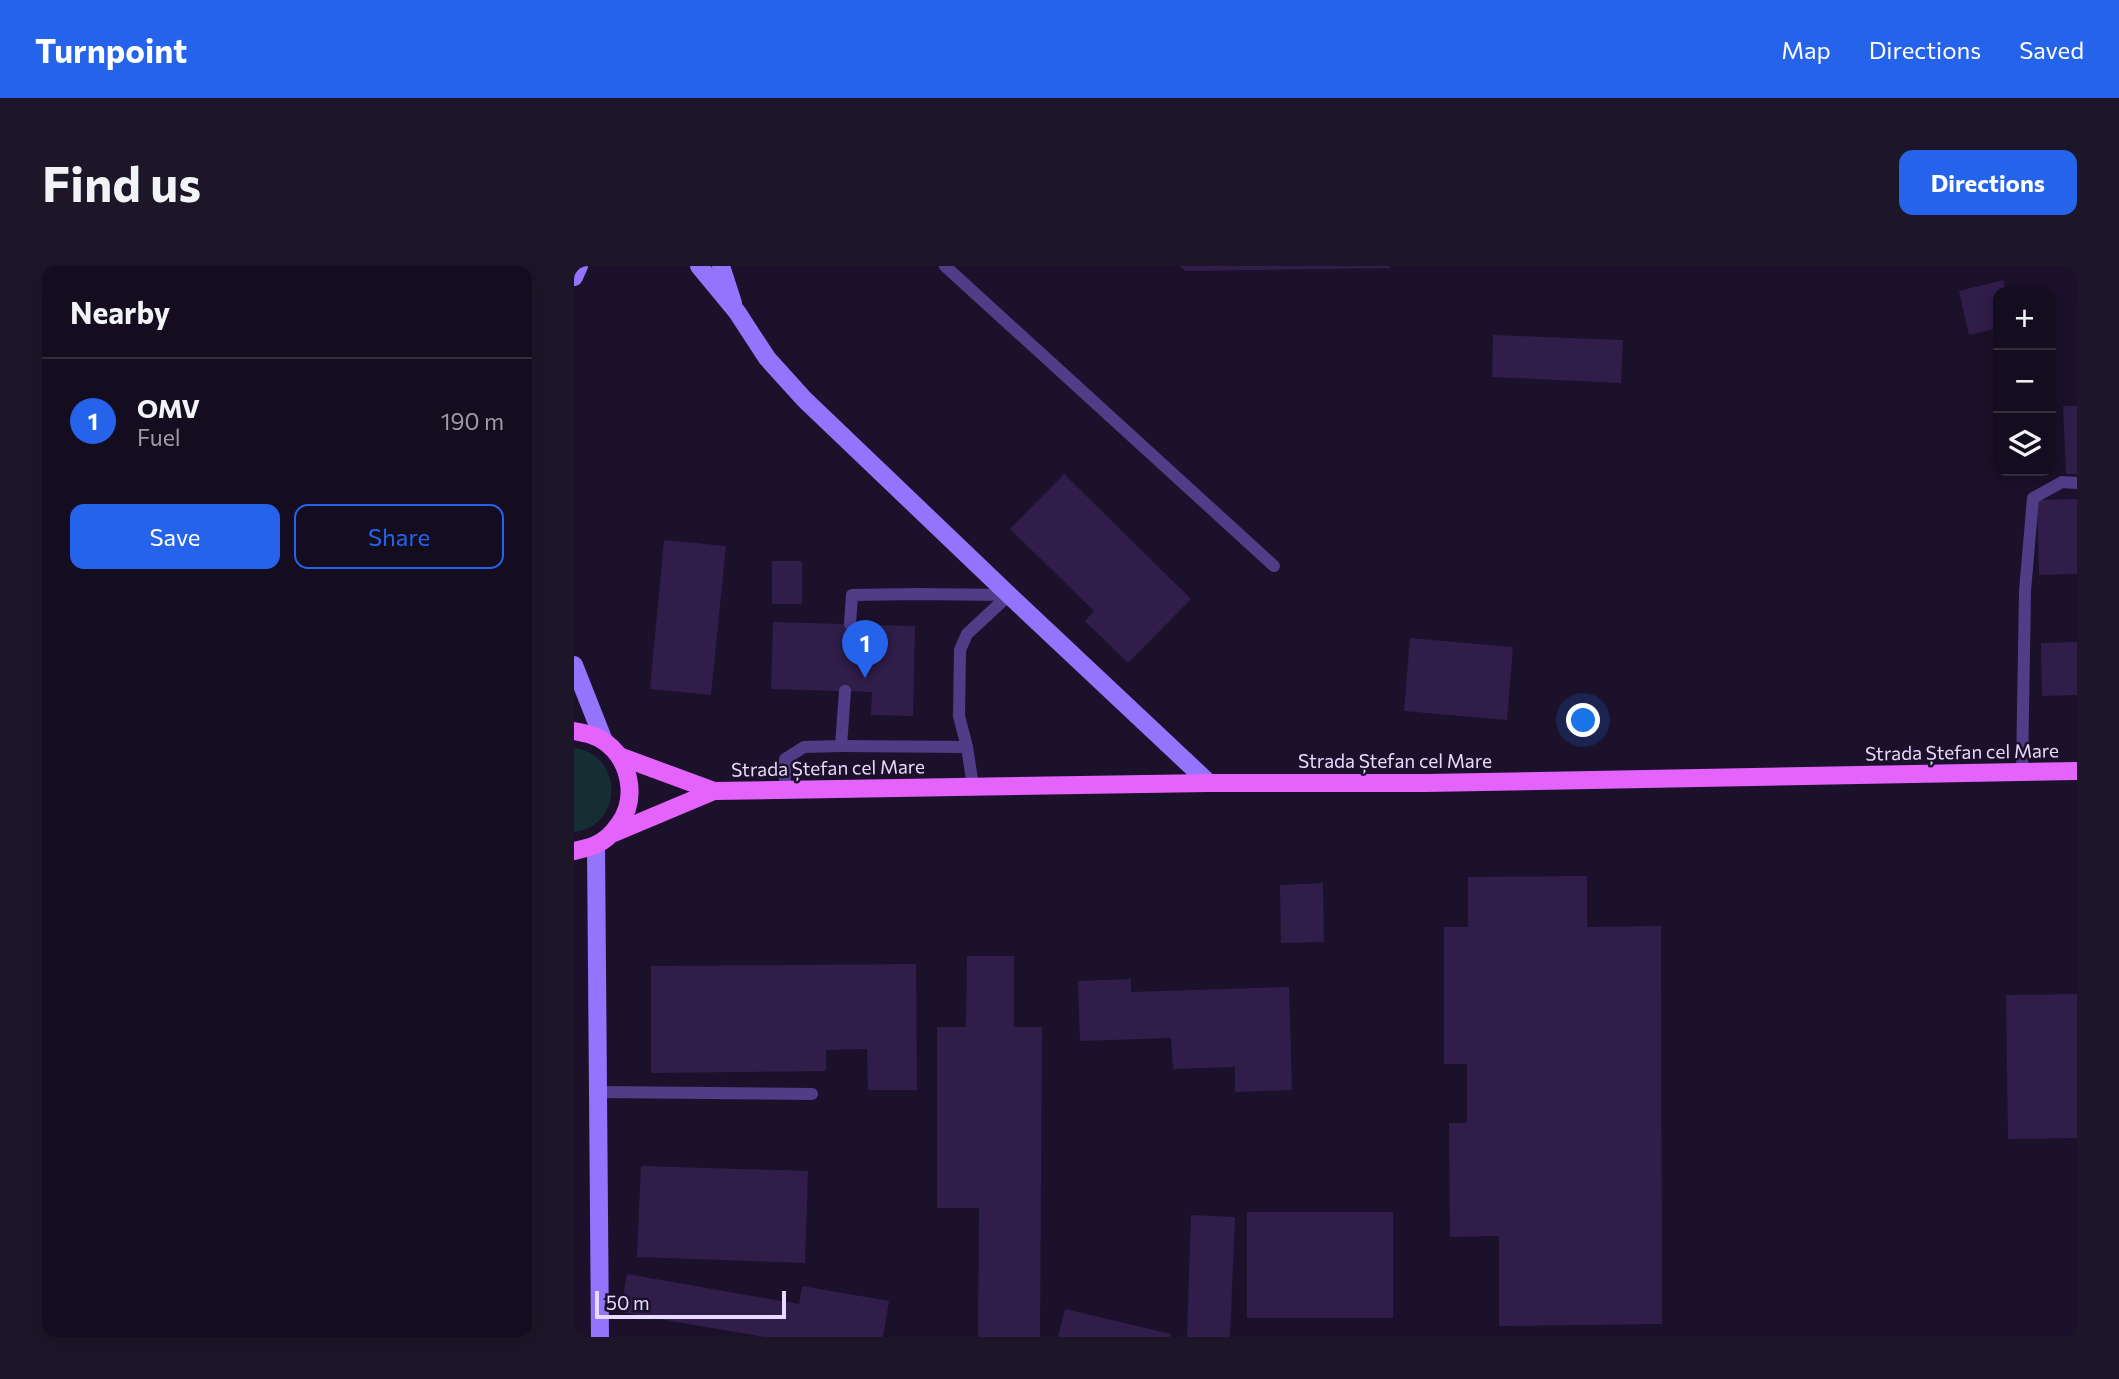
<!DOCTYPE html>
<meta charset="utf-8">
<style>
body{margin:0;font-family:Commissioner,sans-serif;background:#1d1629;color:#f1f3f6}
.controls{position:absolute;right:21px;top:21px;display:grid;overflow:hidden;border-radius:14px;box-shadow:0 4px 18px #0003}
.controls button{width:63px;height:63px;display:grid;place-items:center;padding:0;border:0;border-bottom:2px solid #332d3e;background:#140d20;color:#f1f3f6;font:35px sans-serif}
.scale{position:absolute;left:21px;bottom:18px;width:191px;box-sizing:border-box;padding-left:7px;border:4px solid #e6dafe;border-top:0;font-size:19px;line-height:24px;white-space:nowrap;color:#e6dafe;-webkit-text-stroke:5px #1b112a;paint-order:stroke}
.you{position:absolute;left:1010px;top:455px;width:24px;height:24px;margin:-18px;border:5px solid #fff;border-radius:50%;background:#1a73e8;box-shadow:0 0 0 10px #1a73e833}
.badge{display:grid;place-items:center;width:46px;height:46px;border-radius:50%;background:#2563eb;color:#fff;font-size:23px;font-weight:700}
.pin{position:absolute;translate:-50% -58px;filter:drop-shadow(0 2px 4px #0008)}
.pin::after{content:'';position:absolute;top:37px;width:24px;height:21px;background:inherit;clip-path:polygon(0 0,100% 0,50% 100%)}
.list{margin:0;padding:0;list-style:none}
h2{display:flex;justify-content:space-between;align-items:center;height:91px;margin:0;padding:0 28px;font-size:30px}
h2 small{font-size:23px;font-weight:400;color:#9d9ca5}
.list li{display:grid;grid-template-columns:46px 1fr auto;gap:21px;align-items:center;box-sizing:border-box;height:126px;padding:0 28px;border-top:2px solid #332d3e}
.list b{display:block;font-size:26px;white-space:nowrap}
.list p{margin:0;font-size:23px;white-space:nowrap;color:#9d9ca5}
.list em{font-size:23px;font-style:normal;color:#9d9ca5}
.actions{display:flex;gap:14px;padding:21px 28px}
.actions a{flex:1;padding:16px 0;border:2px solid #2563eb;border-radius:14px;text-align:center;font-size:24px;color:#2563eb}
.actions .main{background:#2563eb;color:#fff}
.icon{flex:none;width:38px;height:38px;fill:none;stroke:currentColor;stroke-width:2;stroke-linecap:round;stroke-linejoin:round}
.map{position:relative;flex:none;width:1503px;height:1071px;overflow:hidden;border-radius:14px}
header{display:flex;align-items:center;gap:42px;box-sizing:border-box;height:98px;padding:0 35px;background:#2563eb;color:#fff}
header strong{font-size:33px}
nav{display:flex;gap:38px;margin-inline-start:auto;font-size:24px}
.intro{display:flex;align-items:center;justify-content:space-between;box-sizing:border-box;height:168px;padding:0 42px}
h1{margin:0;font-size:49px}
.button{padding:18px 32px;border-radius:14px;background:#2563eb;color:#fff;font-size:24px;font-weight:700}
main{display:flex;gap:42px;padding:0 42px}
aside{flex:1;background:#140d20;border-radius:14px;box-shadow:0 4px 18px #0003}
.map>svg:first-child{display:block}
</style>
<header>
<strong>Turnpoint</strong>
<nav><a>Map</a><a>Directions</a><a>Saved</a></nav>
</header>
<div class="intro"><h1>Find us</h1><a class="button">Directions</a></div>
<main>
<aside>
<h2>Nearby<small></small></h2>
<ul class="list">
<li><span class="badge">1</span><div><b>OMV</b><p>Fuel</p></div><em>190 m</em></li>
</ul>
<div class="actions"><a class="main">Save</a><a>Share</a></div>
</aside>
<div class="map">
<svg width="1503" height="1071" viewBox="0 0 1503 1071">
<rect width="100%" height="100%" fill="#1b112a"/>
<path fill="#142e34" d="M0 482C50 488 50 560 0 566Z"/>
<g fill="#301d4a">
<polygon points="605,0 816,0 816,2 612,5"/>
<polygon points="1429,14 1432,26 1424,26 1424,62 1395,69 1385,25"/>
<polygon points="919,69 1049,74 1047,117 918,111"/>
<polygon points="1489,140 1503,140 1503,208 1492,208"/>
<polygon points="490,208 617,333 554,397 511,355 520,345 436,263"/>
<polygon points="1503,233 1503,308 1465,309 1463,234"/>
<polygon points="90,274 152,280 137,429 76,423"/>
<rect x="198" y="295" width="30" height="43"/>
<polygon points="199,356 341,360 339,450 297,449 298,426 197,423"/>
<polygon points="836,372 939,381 933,454 830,445"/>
<polygon points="1503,376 1503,429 1468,430 1467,377"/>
<polygon points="1013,610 1013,661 1087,660 1088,1058 925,1060 925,970 876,971 875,857 893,857 893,798 870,798 870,661 894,661 894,611"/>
<polygon points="749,617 750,676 707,677 706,619"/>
<polygon points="393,690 440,690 440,761 468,761 466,1071 404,1071 405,942 363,942 363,761 392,761"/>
<polygon points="342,698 343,824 294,824 293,783 252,784 252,805 77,807 77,700"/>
<polygon points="557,713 557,726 715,721 718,824 661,826 661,801 599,803 597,772 506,775 504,715"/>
<polygon points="1503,728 1503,872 1434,873 1432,729"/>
<polygon points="67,900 234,905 231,997 63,991"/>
<rect x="673" y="946" width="146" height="106"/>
<polygon points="617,949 661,951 656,1071 613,1071"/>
<polygon points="53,1008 225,1038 228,1020 315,1035 309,1071 190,1071 46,1046"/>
<polygon points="491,1043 597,1068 596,1071 484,1071"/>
</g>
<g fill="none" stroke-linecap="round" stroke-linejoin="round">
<g stroke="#503d88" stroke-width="12">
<polyline points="371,0 700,300"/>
<polyline points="276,358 278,329 343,328 435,329"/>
<polyline points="267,480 393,481"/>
<polyline points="1448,506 1451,325 1459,232 1488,216 1503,217"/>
<polyline points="399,520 393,481 385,450 386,384 393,368 435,329"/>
<polyline points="211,524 211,493 230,481 267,480 271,425"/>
<polyline points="23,826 238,828"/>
</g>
<g stroke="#9473fd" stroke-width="18">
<polyline points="125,0 163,46 193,92 230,133 435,329 635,517"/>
<polyline points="147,0 159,37"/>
<polyline points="0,11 5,0"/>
<polyline points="0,399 30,475"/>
<polyline points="22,579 26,1071"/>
</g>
<g stroke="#e463fd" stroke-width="18">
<path d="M0 465C11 467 22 469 31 476 56 494 64 532 45 558 39 567 31 575 21 579 15 582 7 583 0 585"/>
<polyline points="45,490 140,525 635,517 852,517 1503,505"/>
<polyline points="40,567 140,525"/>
</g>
</g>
<g text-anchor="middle" stroke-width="5" stroke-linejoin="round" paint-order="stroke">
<g font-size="19" fill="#e6dafe" stroke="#1b112a">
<text transform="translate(1388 486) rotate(-1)" y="7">Strada Ștefan cel Mare</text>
<text x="821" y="502">Strada Ștefan cel Mare</text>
<text transform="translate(254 502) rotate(-1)" y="7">Strada Ștefan cel Mare</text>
</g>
</g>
</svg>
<div class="controls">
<button>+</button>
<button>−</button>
<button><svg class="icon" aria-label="layers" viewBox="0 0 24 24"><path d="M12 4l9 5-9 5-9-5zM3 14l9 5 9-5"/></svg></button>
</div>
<div class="scale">50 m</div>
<div class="you"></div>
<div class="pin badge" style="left:291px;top:412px">1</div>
</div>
</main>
